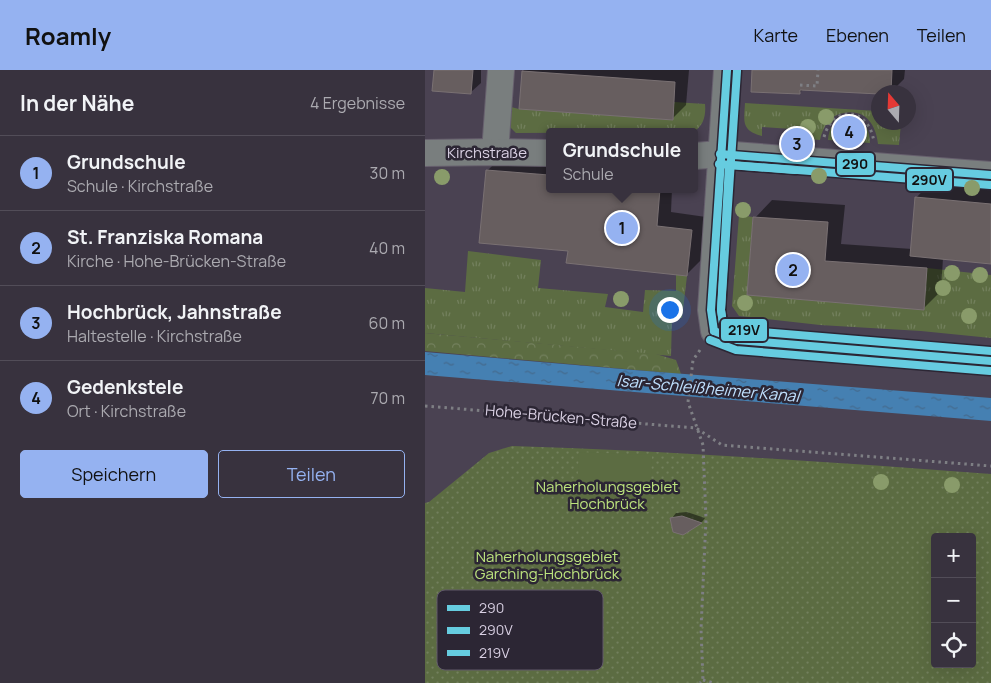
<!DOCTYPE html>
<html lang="de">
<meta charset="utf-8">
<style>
body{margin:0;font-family:Manrope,sans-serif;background:#433e49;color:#f1f3f6}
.controls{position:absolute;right:15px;bottom:15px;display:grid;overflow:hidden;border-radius:5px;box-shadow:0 5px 20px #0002}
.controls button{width:45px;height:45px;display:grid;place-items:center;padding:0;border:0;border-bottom:1px solid #524d58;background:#38323e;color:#f1f3f6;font:25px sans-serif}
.compass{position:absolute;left:446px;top:15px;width:45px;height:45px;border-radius:50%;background:#38323e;box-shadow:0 5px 20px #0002;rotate:341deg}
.you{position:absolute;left:244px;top:239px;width:18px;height:18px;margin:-12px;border:4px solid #fff;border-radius:50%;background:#1a73e8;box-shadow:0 0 0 8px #1a73e833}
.badge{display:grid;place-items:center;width:32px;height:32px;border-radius:50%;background:#95b2f1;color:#111;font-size:16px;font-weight:700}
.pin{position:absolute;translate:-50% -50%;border:2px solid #fff;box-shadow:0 1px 5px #0006}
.popup{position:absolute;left:121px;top:58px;width:152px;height:65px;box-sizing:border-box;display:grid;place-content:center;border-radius:5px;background:#38323e;filter:drop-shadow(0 1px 4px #0005);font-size:16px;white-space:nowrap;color:#abaab0}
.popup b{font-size:19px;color:#f1f3f6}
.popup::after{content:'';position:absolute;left:50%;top:100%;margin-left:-10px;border:10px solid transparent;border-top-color:#38323e}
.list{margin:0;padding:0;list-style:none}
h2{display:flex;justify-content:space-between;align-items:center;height:65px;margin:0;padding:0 20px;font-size:21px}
h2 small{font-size:16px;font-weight:400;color:#abaab0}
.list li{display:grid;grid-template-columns:32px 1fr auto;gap:15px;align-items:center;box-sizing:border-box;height:75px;padding:0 20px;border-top:1px solid #524d58}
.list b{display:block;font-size:19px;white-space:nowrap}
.list p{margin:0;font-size:16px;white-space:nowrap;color:#abaab0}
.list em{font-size:16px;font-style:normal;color:#abaab0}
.actions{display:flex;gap:10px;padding:15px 20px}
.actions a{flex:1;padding:11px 0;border:1px solid #95b2f1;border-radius:5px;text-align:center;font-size:18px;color:#95b2f1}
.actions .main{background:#95b2f1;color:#111}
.icon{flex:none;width:28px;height:28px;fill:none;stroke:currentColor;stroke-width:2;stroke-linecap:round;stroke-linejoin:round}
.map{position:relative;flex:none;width:566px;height:613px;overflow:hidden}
header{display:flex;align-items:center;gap:30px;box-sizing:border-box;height:70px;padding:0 25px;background:#95b2f1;color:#111}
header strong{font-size:24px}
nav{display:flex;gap:28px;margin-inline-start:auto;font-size:18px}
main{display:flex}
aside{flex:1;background:#38323e}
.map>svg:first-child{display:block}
</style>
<header>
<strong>Roamly</strong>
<nav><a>Karte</a><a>Ebenen</a><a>Teilen</a></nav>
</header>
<main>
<aside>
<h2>In der Nähe<small>4 Ergebnisse</small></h2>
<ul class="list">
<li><span class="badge">1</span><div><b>Grundschule</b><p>Schule · Kirchstraße</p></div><em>30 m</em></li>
<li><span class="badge">2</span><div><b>St. Franziska Romana</b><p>Kirche · Hohe-Brücken-Straße</p></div><em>40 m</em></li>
<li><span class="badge">3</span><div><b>Hochbrück, Jahnstraße</b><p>Haltestelle · Kirchstraße</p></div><em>60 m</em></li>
<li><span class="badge">4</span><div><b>Gedenkstele</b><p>Ort · Kirchstraße</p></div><em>70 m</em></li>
</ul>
<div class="actions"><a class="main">Speichern</a><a>Teilen</a></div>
</aside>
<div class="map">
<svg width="566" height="613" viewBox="0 0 566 613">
<defs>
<pattern id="grass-tufts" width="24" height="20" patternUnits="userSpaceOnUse" patternTransform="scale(1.25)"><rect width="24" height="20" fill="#5c6c42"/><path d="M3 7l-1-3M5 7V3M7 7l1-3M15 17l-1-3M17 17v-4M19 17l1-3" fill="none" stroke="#73805d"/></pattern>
<pattern id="forest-crowns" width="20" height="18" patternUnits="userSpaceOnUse" patternTransform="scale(1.25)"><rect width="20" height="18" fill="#5c6c42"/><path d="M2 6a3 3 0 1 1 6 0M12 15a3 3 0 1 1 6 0" fill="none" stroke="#73805d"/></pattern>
<pattern id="park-dots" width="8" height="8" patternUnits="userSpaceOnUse" patternTransform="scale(1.25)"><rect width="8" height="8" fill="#5c6c42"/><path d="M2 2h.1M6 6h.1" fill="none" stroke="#73805d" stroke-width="1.8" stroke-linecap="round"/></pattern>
<pattern id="water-ripples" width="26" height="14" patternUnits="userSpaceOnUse" patternTransform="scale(1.25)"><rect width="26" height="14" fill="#4580b2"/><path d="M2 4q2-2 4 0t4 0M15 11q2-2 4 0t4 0" fill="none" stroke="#44698c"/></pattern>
</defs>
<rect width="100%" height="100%" fill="#4a4252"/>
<g fill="url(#grass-tufts)">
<path d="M249 32 280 34C281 45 279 56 268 62L91 63 85 57 80 44 82 36 94 39 248 50Z"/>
<path d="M320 33 453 41V52L476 53 474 75 453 74C452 64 448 52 439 46 429 39 410 42 403 52 399 57 396 64 395 70L382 69V60L337 57V66C316 60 319 52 320 33Z"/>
<path d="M421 47C424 47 427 47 430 48 441 50 445 63 445 73L403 70C404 57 409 51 421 47Z"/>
<polygon points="314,145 328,147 322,225 396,231 502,198 566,205 566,268 496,261 395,255 314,246 307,236"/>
<polygon points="43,181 116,190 113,218 183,224 180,237 218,242 220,220 251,221 251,204 262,206 257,248 247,248 246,286 0,263 0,218 40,222"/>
</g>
<polygon fill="url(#forest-crowns)" points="0,263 231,284 251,290 256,304 0,281"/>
<path fill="url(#park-dots)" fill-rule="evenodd" d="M87 376C247 381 406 392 566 404V613H0V433L4 432 64 383ZM510 467H547V594H510Z"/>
<polygon fill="#5c6c42" points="154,382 227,385 224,442 151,438"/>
<polygon fill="url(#water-ripples)" points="0,282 209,300 566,328 566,351 0,305"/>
<g fill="#0007">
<polygon points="10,0 56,0 56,13 46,22"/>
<polygon points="99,0 264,0 261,35 247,49 98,1"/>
<polygon points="328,0 480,0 479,9 466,22 379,19 374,23"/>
<polygon points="77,86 124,91 124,119 247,119 246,142 281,147 276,190 262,204 144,180 56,172 63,100"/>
<polygon points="508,110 566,115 566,193 518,188 516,221 498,239 323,224 330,148 347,130 420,135 416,174 487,179 491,128"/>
<polygon points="262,442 280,448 277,452 258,464 247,448 251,443"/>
</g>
<g fill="#675e5f" stroke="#7a7173">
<polygon points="9,0 48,0 46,24 7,21"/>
<polygon points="327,0 467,0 466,22 454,22 454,24 375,20 375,24 326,22"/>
<polygon points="97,1 250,12 248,50 94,39"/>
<polygon points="61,100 124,105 124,119 235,119 232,156 267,160 262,206 141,193 143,181 54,173"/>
<polygon points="490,127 566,134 566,194 485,186"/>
<polygon points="328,147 403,152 400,191 502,198 499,240 322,225"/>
<polygon points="257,446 277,453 258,465 248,462 245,448"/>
</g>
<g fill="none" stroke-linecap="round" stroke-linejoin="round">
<g stroke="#67606e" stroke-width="28">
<g id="minor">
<polyline points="302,0 286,240 289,261 312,270 566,291"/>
<polyline points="70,82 76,0"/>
<polyline points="0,83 70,82 124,83"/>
<polyline points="270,86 295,84 566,105"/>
</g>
</g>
<g stroke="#7e7f84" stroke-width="3" stroke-dasharray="2.5 4" stroke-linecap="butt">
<polyline points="375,15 392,16 393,0"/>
<path d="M399 67C408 34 444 37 449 72"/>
<polyline points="275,280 268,290 263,332 278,375 281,449 276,559 278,610 275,613"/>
<polyline points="0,336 271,358 297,375 566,396"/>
<polyline points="278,610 289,613"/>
</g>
<use href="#minor" stroke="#797e7e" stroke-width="26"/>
<g stroke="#2c2634" stroke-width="11">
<g id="bus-1">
<polyline points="295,84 566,105"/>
<polyline points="289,261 312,270 566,291"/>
<polyline points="289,261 286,240 302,0"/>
</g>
</g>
<g stroke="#2c2634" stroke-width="11">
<g id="bus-2">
<polyline points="294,94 565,115"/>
<polyline points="299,260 296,240 312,1"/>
<polyline points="285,270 311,280 565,301"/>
</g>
</g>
<g stroke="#2c2634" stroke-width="11">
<polyline id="bus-3" points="370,100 304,95 296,240 298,254 314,260 566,281"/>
</g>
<use href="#bus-1" stroke="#66cce0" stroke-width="8"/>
<use href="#bus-2" stroke="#66cce0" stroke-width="8"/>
<use href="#bus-3" stroke="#66cce0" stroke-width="8"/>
</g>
<g fill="#899b6a">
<circle cx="401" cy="47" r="8"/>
<circle cx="383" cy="57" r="8"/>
<circle cx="394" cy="106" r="8"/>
<circle cx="17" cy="107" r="8"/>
<circle cx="547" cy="118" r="8"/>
<circle cx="318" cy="140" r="8"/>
<circle cx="527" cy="203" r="8"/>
<circle cx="555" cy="205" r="8"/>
<circle cx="518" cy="218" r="8"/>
<circle cx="196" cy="229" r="8"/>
<circle cx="320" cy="233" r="8"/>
<circle cx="544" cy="246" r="8"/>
<circle cx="456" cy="412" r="8"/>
<circle cx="527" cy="415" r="8"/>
</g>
<g text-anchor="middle" stroke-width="5" stroke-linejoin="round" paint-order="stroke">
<g font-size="15" fill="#dad1e4" stroke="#2c2634">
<text x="62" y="88">Kirchstraße</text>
<text transform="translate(136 347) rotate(5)" y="5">Hohe-Brücken-Straße</text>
</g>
<g font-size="15" fill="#bde47e" stroke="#2c2634">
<text x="182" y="422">Naherholungsgebiet<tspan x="182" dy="17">Hochbrück</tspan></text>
<text x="122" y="492">Naherholungsgebiet<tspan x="122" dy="17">Garching-Hochbrück</tspan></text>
</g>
<g font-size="16" font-style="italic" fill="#bfe0fe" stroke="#2c2634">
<text transform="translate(283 318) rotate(5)" y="6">Isar-Schleißheimer Kanal</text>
</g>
</g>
<rect x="12" y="520" width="166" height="80" rx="8" fill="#2c2634" stroke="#605969" stroke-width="1"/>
<rect x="22" y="535" width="23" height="6" fill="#66cce0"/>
<rect x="22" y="557" width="23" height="7" fill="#66cce0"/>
<rect x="22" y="580" width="23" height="6" fill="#66cce0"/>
<g font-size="14" fill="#dad1e4">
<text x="54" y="543">290</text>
<text x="54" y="565">290V</text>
<text x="54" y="588">219V</text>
</g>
<g stroke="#2c2634" stroke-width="2">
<rect x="411" y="82" width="39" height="24" rx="5" fill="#66cce0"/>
<rect x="481" y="98" width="47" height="24" rx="5" fill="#66cce0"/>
<rect x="295" y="248" width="48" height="24" rx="5" fill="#66cce0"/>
</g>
<g font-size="14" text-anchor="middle" font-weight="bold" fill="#111">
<text x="430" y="99">290</text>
<text x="504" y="115">290V</text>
<text x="319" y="265">219V</text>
</g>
</svg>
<div class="controls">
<button>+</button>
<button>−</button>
<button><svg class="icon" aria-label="locate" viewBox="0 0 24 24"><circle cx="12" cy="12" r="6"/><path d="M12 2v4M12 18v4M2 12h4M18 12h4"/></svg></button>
</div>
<svg class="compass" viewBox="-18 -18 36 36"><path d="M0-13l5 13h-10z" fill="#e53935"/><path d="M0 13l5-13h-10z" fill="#abaab0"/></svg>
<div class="you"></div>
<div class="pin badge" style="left:197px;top:158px">1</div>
<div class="popup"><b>Grundschule</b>Schule</div>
<div class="pin badge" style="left:368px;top:200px">2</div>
<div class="pin badge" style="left:372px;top:74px">3</div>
<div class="pin badge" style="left:424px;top:62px">4</div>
</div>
</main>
